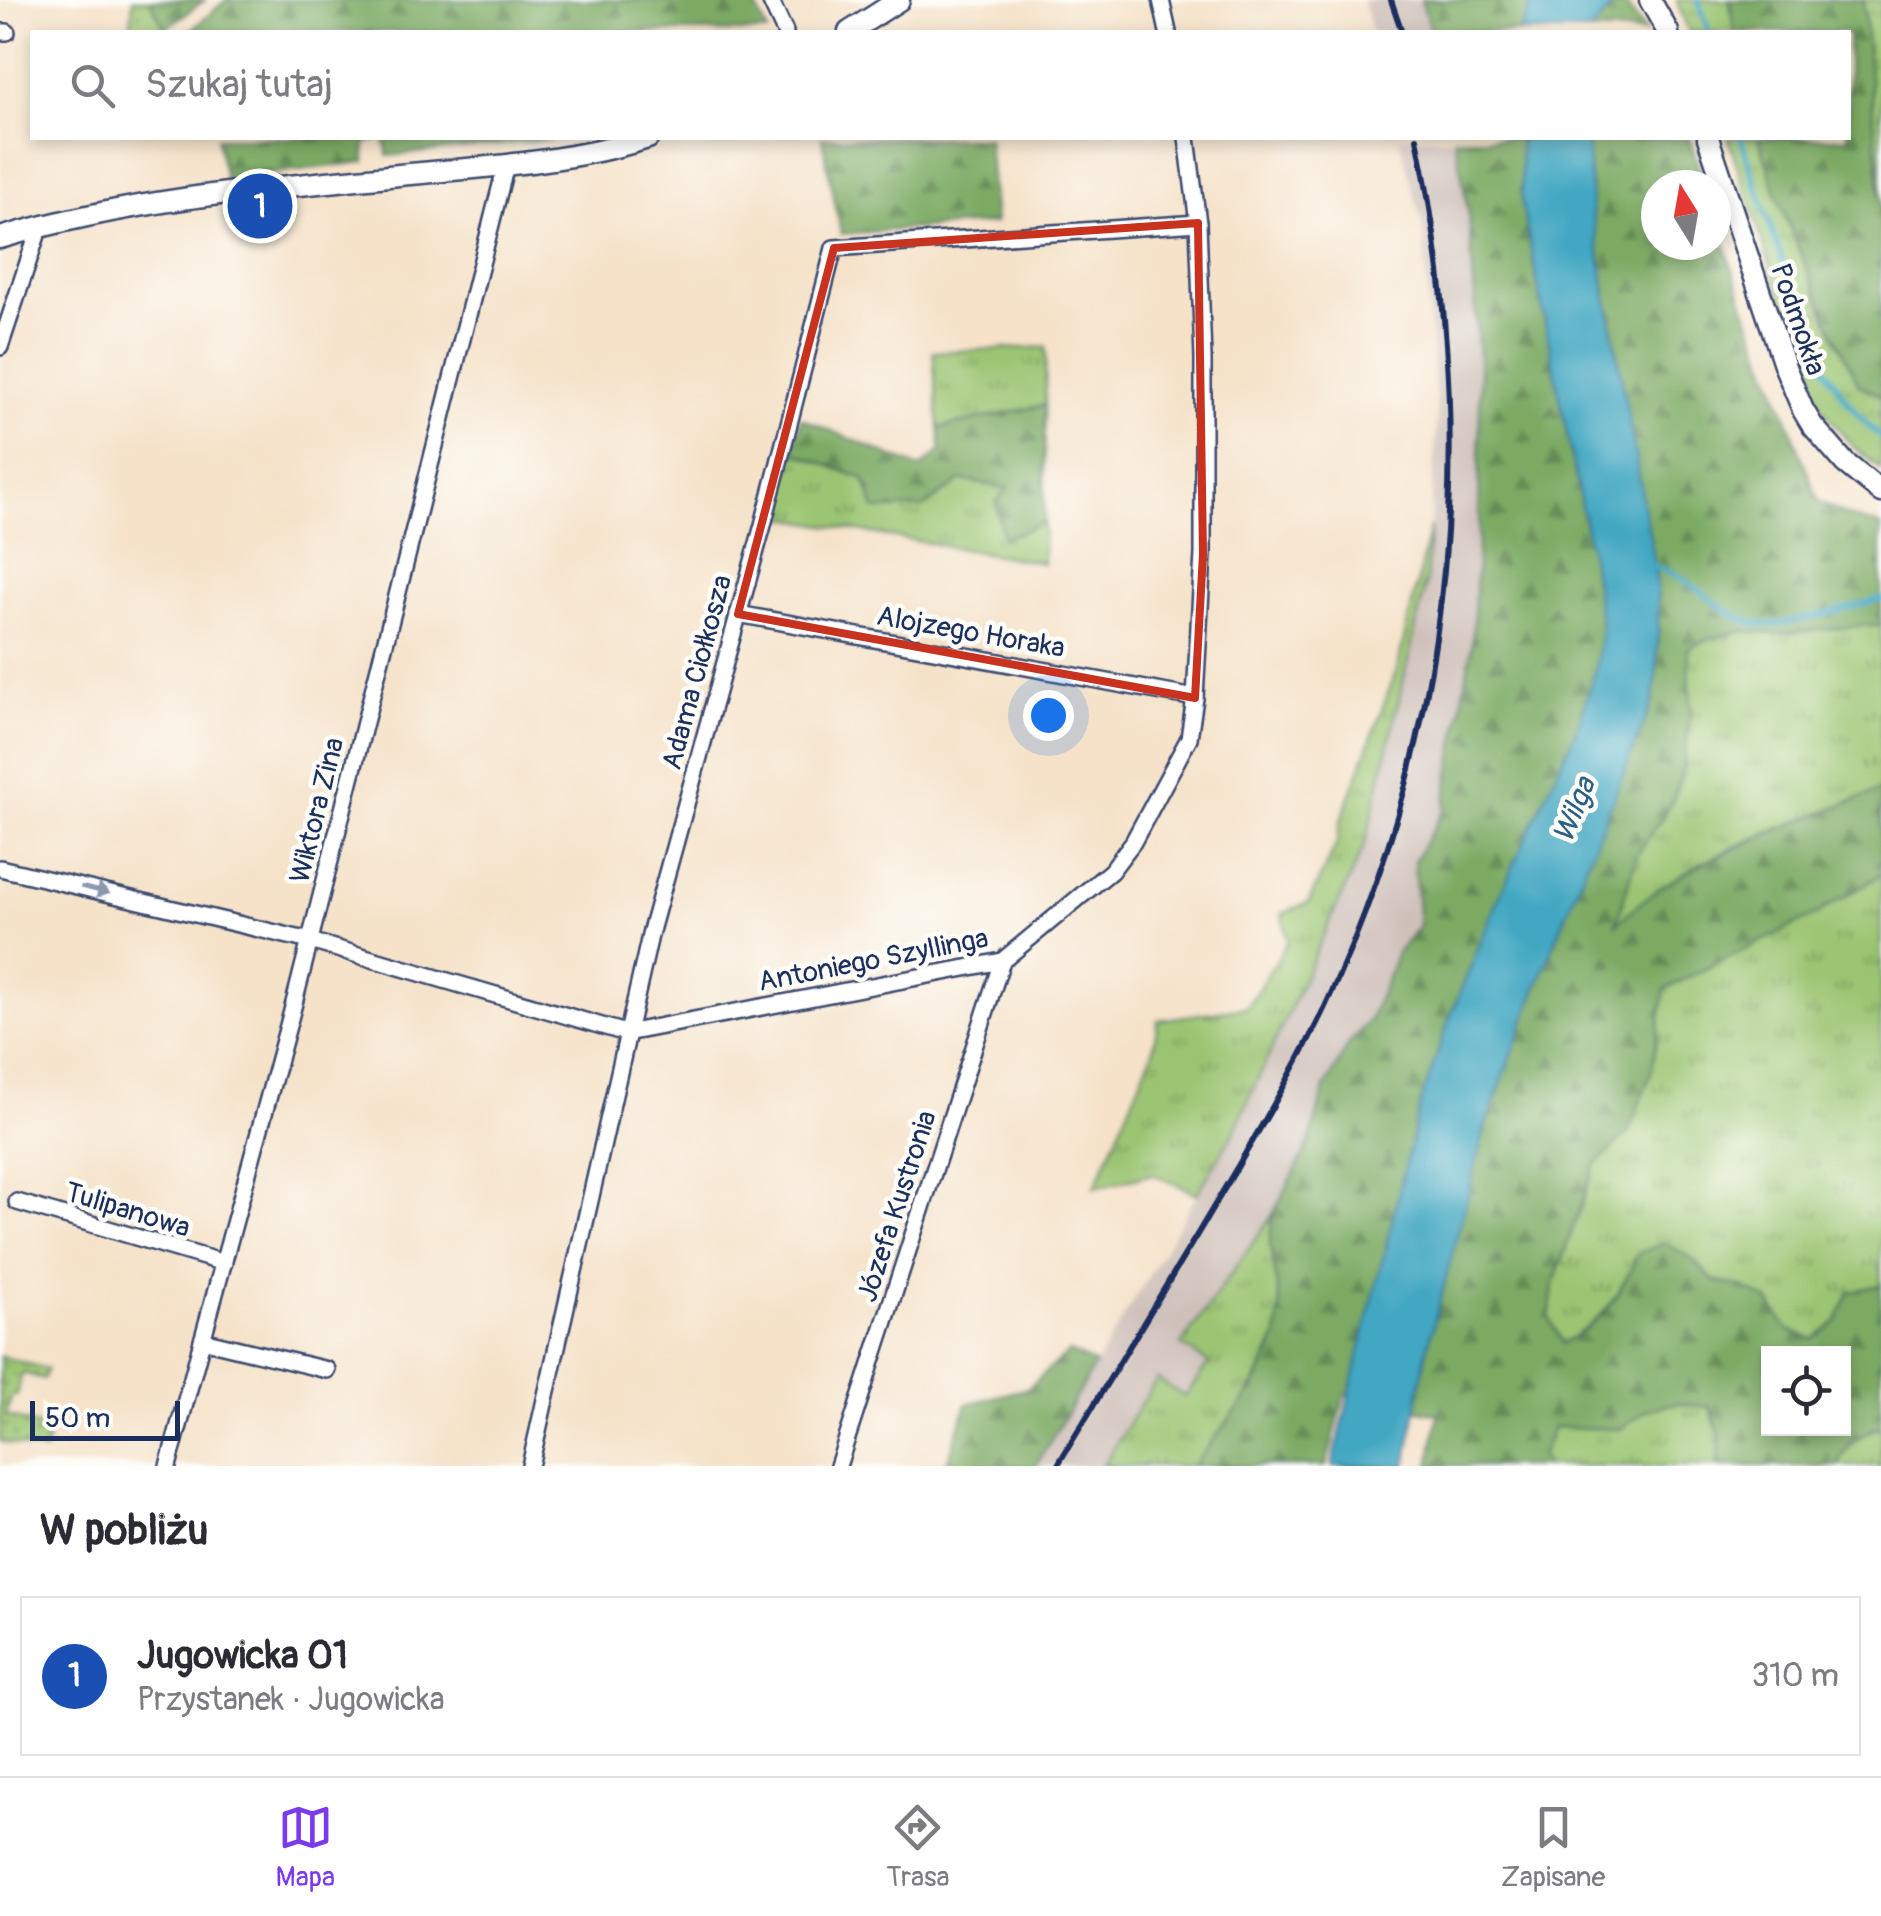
<!DOCTYPE html>
<html lang="pl">
<meta charset="utf-8">
<style>
body{margin:0;font-family:Pangolin,sans-serif;background:#f7f7f7;color:#2b2b33}
.controls{position:absolute;right:30px;bottom:30px;display:grid;overflow:hidden;border-radius:0px;box-shadow:0 5px 15px #0003}
.controls button{width:90px;height:90px;display:grid;place-items:center;padding:0;border:0;border-bottom:2px solid #e1e1e2;background:#fff;color:#2b2b33;font:50px sans-serif}
.compass{position:absolute;left:1641px;top:170px;width:90px;height:90px;border-radius:50%;background:#fff;box-shadow:0 5px 15px #0003;rotate:349deg}
.scale{position:absolute;left:30px;bottom:25px;width:150px;box-sizing:border-box;padding-left:10px;border:5px solid #1b2f5e;border-top:0;font-size:28px;line-height:35px;white-space:nowrap;color:#1b2f5e;-webkit-text-stroke:8px #fdfcf7;paint-order:stroke}
.you{position:absolute;left:1048px;top:715px;width:35px;height:35px;margin:-25px;border:8px solid #fff;border-radius:50%;background:#1a73e8;box-shadow:0 0 0 15px #1a73e833}
.badge{display:grid;place-items:center;width:65px;height:65px;border-radius:50%;background:#7c3aed;color:#fff;font-size:32px;font-weight:700}
.pin{position:absolute;translate:-50% -50%;border:5px solid #fff;box-shadow:0 2px 10px #0006}
.list{margin:0;padding:0;list-style:none}
h2{display:flex;justify-content:space-between;align-items:center;height:130px;margin:0;padding:0 40px;font-size:42px}
h2 small{font-size:32px;font-weight:400;color:#7c7c81}
.list li{display:grid;grid-template-columns:65px 1fr auto;gap:30px;align-items:center;box-sizing:border-box;height:160px;margin:0 20px 20px;padding:0 20px;border:2px solid #e1e1e2;border-radius:0px}
.list b{display:block;font-size:38px;white-space:nowrap}
.list p{margin:0;font-size:32px;white-space:nowrap;color:#7c7c81}
.list em{font-size:32px;font-style:normal;color:#7c7c81}
.icon{flex:none;width:55px;height:55px;fill:none;stroke:currentColor;stroke-width:2;stroke-linecap:round;stroke-linejoin:round}
.map{position:relative;flex:none;width:1881px;height:1466px;overflow:hidden}
.search{position:absolute;background:#fff;box-shadow:0 5px 15px #0003;left:30px;right:30px;top:30px;height:110px;display:flex;align-items:center;gap:25px;box-sizing:border-box;padding:0 35px;border-radius:0px;color:#7c7c81;font-size:38px}
.sheet{height:310px;background:#fff}
nav{display:flex;justify-content:space-around;align-items:center;box-sizing:border-box;height:140px;border-top:2px solid #e1e1e2;background:#fff;font-size:28px;color:#7c7c81}
nav a{display:grid;justify-items:center;gap:5px}
nav .on{color:#7c3aed}
.map>svg:first-child{display:block}
</style>
<div class="map">
<svg width="1881" height="1466" viewBox="0 0 1881 1466">
<defs>
<pattern id="grass-tufts" width="24" height="20" patternUnits="userSpaceOnUse" patternTransform="scale(2.5)"><rect width="24" height="20" fill="#9bc572"/><path d="M3 7l-1-3M5 7V3M7 7l1-3M15 17l-1-3M17 17v-4M19 17l1-3" fill="none" stroke="#7ea061"/></pattern>
<pattern id="forest-firs" width="22" height="20" patternUnits="userSpaceOnUse" patternTransform="scale(2.5)"><rect width="22" height="20" fill="#7caa64"/><path d="M5 1l3.5 6h-7zM16 11l3.5 6h-7z" fill="#658b56"/></pattern>
<pattern id="park-dots" width="8" height="8" patternUnits="userSpaceOnUse" patternTransform="scale(2.5)"><rect width="8" height="8" fill="#9bc572"/><path d="M2 2h.1M6 6h.1" fill="none" stroke="#7ea061" stroke-width="1.8" stroke-linecap="round"/></pattern>
</defs>
<rect width="100%" height="100%" fill="#fdfcf7"/>
<filter id="ink" filterUnits="userSpaceOnUse"><feTurbulence type="fractalNoise" baseFrequency=".01" numOctaves="2"/><feDisplacementMap in="SourceGraphic" scale="20" xChannelSelector="R" yChannelSelector="G"/><feConvolveMatrix kernelMatrix="1 2 1 2 8 2 1 2 1" color-interpolation-filters="sRGB"/></filter>
<filter id="wash" filterUnits="userSpaceOnUse"><feTurbulence type="fractalNoise" baseFrequency=".0048" numOctaves="4" result="noise"/><feDisplacementMap in="SourceGraphic" scale="40" xChannelSelector="R" yChannelSelector="G"/><feGaussianBlur stdDeviation="2.25" result="paint"/><feColorMatrix in="noise" values="0 0 0 0 0 0 0 0 0 0 0 0 0 0 0 0 0 1.4 0 .05"/><feComposite in="paint" operator="in"/></filter>
<g filter="url(#wash)">
<rect width="100%" height="100%" fill="#f5e2c9"/>
<g fill="#cfc0ba">
<polygon points="1363,0 1421,0 1431,32 1371,32"/>
<polygon points="1399,138 1455,138 1469,216 1480,370 1479,526 1472,644 1444,810 1414,861 1419,926 1398,951 1370,1019 1348,1045 1325,1088 1309,1144 1273,1214 1182,1344 1209,1362 1185,1397 1157,1380 1102,1466 1035,1466 1233,1134 1366,842 1426,583 1437,419 1422,223"/>
</g>
<g fill="url(#grass-tufts)" stroke="#5b7a68" stroke-width="2.5">
<polygon points="133,0 150,0 165,29 160,32 130,32"/>
<polygon points="1676,0 1730,0 1734,32 1689,32"/>
<polygon points="1863,0 1881,0 1881,200"/>
<polygon points="1728,138 1759,138 1778,199 1830,324 1859,385 1881,396 1881,470 1851,445 1823,409 1805,370"/>
<polygon points="1046,347 1045,405 939,428 933,352"/>
<polygon points="794,452 864,479 924,507 961,480 1010,489 1003,537 1044,523 1043,563 778,517"/>
<polygon points="1430,527 1426,583 1366,842 1233,1134 1197,1194 1153,1174 1095,1187 1153,1051 1158,1020 1247,1007 1288,941 1282,914 1308,903 1337,843 1340,823 1397,669"/>
<path d="M1881 624V790C1793 824 1680 857 1615 927L1637 854 1672 803 1682 774 1691 712 1688 648 1715 637 1745 631 1776 634Z"/>
<path d="M1881 875V1285L1849 1292 1837 1321 1814 1340 1787 1329 1769 1301 1742 1287 1713 1280 1691 1258 1638 1254C1622 1293 1601 1324 1562 1343L1549 1317 1553 1285 1595 1165 1628 1132 1658 1039 1660 1008 1665 989 1813 916Z"/>
<polygon points="1273,1214 1270,1243 1280,1304 1277,1336 1250,1393 1193,1466 1102,1466 1157,1379 1185,1397 1209,1363 1181,1345"/>
<polygon points="1676,1403 1709,1407 1720,1435 1718,1466 1546,1466 1541,1456 1553,1427 1620,1429 1646,1410"/>
<path d="M1881 1427V1466H1839C1845 1445 1861 1433 1881 1427Z"/>
</g>
<g fill="url(#forest-firs)" stroke="#4c6c61" stroke-width="2.5" fill-rule="evenodd">
<polygon points="150,0 205,0 165,29"/>
<polygon points="226,0 753,0 768,32 189,32"/>
<polygon points="1421,0 1622,0 1646,32 1431,32"/>
<polygon points="1730,0 1863,0 1881,200 1881,396 1859,385 1830,324 1778,199 1759,138 1848,138 1848,32 1734,32"/>
<polygon points="217,138 563,138 388,156 384,138 365,143 365,162 225,179"/>
<polygon points="822,138 988,138 995,223 841,234"/>
<path d="M1455 138H1689L1705 185H1656V245H1716V219L1750 320 1818 500 1847 516 1881 526V624L1776 634 1745 631 1715 637 1688 648 1691 712 1682 774 1672 803 1637 855 1616 924C1631 912 1645 897 1663 886 1731 845 1808 819 1881 790V875L1813 916 1665 989 1652 1070 1628 1133 1595 1165 1553 1285 1549 1317 1562 1343C1601 1325 1622 1293 1638 1253L1665 1243 1691 1258 1713 1280 1742 1287 1769 1301 1787 1329 1813 1340 1837 1321 1849 1292 1881 1285V1427C1860 1433 1845 1445 1839 1466H1718L1720 1435 1710 1407 1676 1403 1646 1410 1620 1429 1553 1427 1541 1456 1546 1466H1430L1438 1414 1345 1394 1326 1466H1193L1250 1393 1266 1364 1277 1336 1280 1304 1270 1243 1273 1214 1309 1144 1325 1088 1348 1045 1370 1019 1398 951 1419 926 1414 861 1444 810 1472 644 1479 526 1480 372 1469 216ZM1768 1354H1844V1428H1768Z"/>
<polygon points="1045,405 1044,523 1003,538 996,502 1008,488 961,480 924,507 875,510 864,479 794,452 801,418 920,468 941,451 939,428"/>
<polygon points="1069,1352 1095,1364 1036,1466 946,1466 967,1404 1028,1388"/>
</g>
<polygon fill="url(#park-dots)" stroke="#5b7a68" stroke-width="2.5" points="0,1356 47,1369 44,1379 22,1373 17,1396 12,1395 6,1416 37,1425 48,1441 45,1452 0,1441"/>
<g fill="#42a7c2" stroke="#2e6b90" stroke-width="2.5">
<polygon points="1533,0 1624,0 1608,11 1591,32 1520,32"/>
<path d="M1520 138H1587L1593 217 1641 488C1643 513 1651 535 1654 559 1660 607 1660 653 1653 701L1539 982 1487 1122 1426 1354 1406 1466H1332L1420 1105 1450 1017 1497 901 1577 728 1595 672 1601 626 1590 551 1522 205Z"/>
</g>
<g fill="none" stroke-linecap="round" stroke-linejoin="round">
<g stroke="#42a7c2" stroke-width="6">
<polyline points="1698,0 1709,32"/>
<path d="M1741 138C1752 175 1765 211 1778 248 1801 317 1824 389 1881 437"/>
<path d="M1647 565C1687 571 1712 608 1749 622 1774 632 1853 606 1881 599"/>
</g>
</g>
</g>
<g filter="url(#ink)">
<g fill="none" stroke-linecap="round" stroke-linejoin="round">
<g stroke="#3c4a6e" stroke-width="20">
<g id="minor">
<polyline points="770,0 785,32"/>
<polyline points="1161,0 1168,32"/>
<polyline points="0,32 7,32"/>
<polyline points="0,347 40,226"/>
<polyline points="738,614 1195,698"/>
<polyline points="0,868 310,941 626,1033 1002,961 1111,871 1133,842 1189,738 1195,698 1203,554 1203,358 1198,223 1187,138"/>
<polyline points="17,1202 224,1263"/>
<polyline points="202,1340 327,1370"/>
<polyline points="168,1466 292,1011 506,165"/>
<polyline points="530,1466 651,931 763,525 834,248 1198,223"/>
<polyline points="838,1466 1002,961"/>
</g>
</g>
<g stroke="#3c4a6e" stroke-width="25">
<g id="tertiary">
<polyline points="1650,0 1668,32"/>
<polyline points="849,32 899,0"/>
<polyline points="1708,138 1785,367 1803,410 1812,425 1845,463 1881,492"/>
<path d="M0 238C130 199 264 188 399 175 482 167 568 163 648 138"/>
</g>
</g>
<use href="#minor" stroke="#fff" stroke-width="15"/>
<use href="#tertiary" stroke="#fff" stroke-width="20"/>
<g stroke="#1b2f5e" stroke-width="6">
<polyline points="1391,0 1402,32"/>
<path d="M1057 1466C1104 1388 1151 1311 1198 1233 1242 1159 1287 1086 1324 1009 1455 730 1479 437 1417 138"/>
</g>
</g>
<defs><path id="oneway-solid" d="M-6-.8H1V-3.2L6.5 0L1 3.2V.8H-6Z" transform="scale(2.5)"/></defs>
<use fill="#8d97ae" href="#oneway-solid" transform="translate(95 890) rotate(13)"/>
</g>
<path fill="none" stroke="#c8321e" stroke-width="8" stroke-linejoin="round" d="M1198 223 1203 554 1195 698 738 614 834 248Z"/>
<g text-anchor="middle" stroke-width="9" stroke-linejoin="round" paint-order="stroke">
<g font-size="28" fill="#1b2f5e" stroke="#fdfcf7">
<text transform="translate(1799 319) rotate(71)" y="10">Podmokła</text>
<text transform="translate(971 631) rotate(10)" y="10">Alojzego Horaka</text>
<text transform="translate(696 672) rotate(-75)" y="10">Adama Ciołkosza</text>
<text transform="translate(316 810) rotate(-76)" y="10">Wiktora Zina</text>
<text transform="translate(873 959) rotate(-11)" y="10">Antoniego Szyllinga</text>
<text transform="translate(896 1206) rotate(-72)" y="10">Józefa Kustronia</text>
<text transform="translate(128 1209) rotate(17)" y="10">Tulipanowa</text>
</g>
<g font-size="30" font-style="italic" fill="#2b5f86" stroke="#fdfcf7">
<text transform="translate(1574 810) rotate(-68)" y="10">Wilga</text>
</g>
</g>
</svg>
<div class="controls">
<button><svg class="icon" aria-label="locate" viewBox="0 0 24 24"><circle cx="12" cy="12" r="6"/><path d="M12 2v4M12 18v4M2 12h4M18 12h4"/></svg></button>
</div>
<svg class="compass" viewBox="-18 -18 36 36"><path d="M0-13l5 13h-10z" fill="#e53935"/><path d="M0 13l5-13h-10z" fill="#7c7c81"/></svg>
<div class="scale">50 m</div>
<div class="you"></div>
<div class="pin badge" style="left:260px;top:206px;background:#1a4fb4">1</div>
<div class="search"><svg class="icon" aria-label="search" viewBox="0 0 24 24"><circle cx="10" cy="10" r="6"/><path d="M15 15l6 6"/></svg>Szukaj tutaj</div>
</div>
<section class="sheet">
<h2>W pobliżu<small></small></h2>
<ul class="list">
<li><span class="badge" style="background:#1a4fb4">1</span><div><b>Jugowicka 01</b><p>Przystanek · Jugowicka</p></div><em>310 m</em></li>
</ul>
</section>
<nav>
<a class="on"><svg class="icon" aria-label="map" viewBox="0 0 24 24"><path d="M3 6l6-2 6 2 6-2v14l-6 2-6-2-6 2zM9 4v14M15 6v14"/></svg>Mapa</a>
<a><svg class="icon" aria-label="directions" viewBox="0 0 24 24"><path d="M12 3l9 9-9 9-9-9zM9 14v-3h6M13 9l2 2-2 2"/></svg>Trasa</a>
<a><svg class="icon" aria-label="saved" viewBox="0 0 24 24"><path d="M7 4h10v16l-5-4-5 4z"/></svg>Zapisane</a>
</nav>
